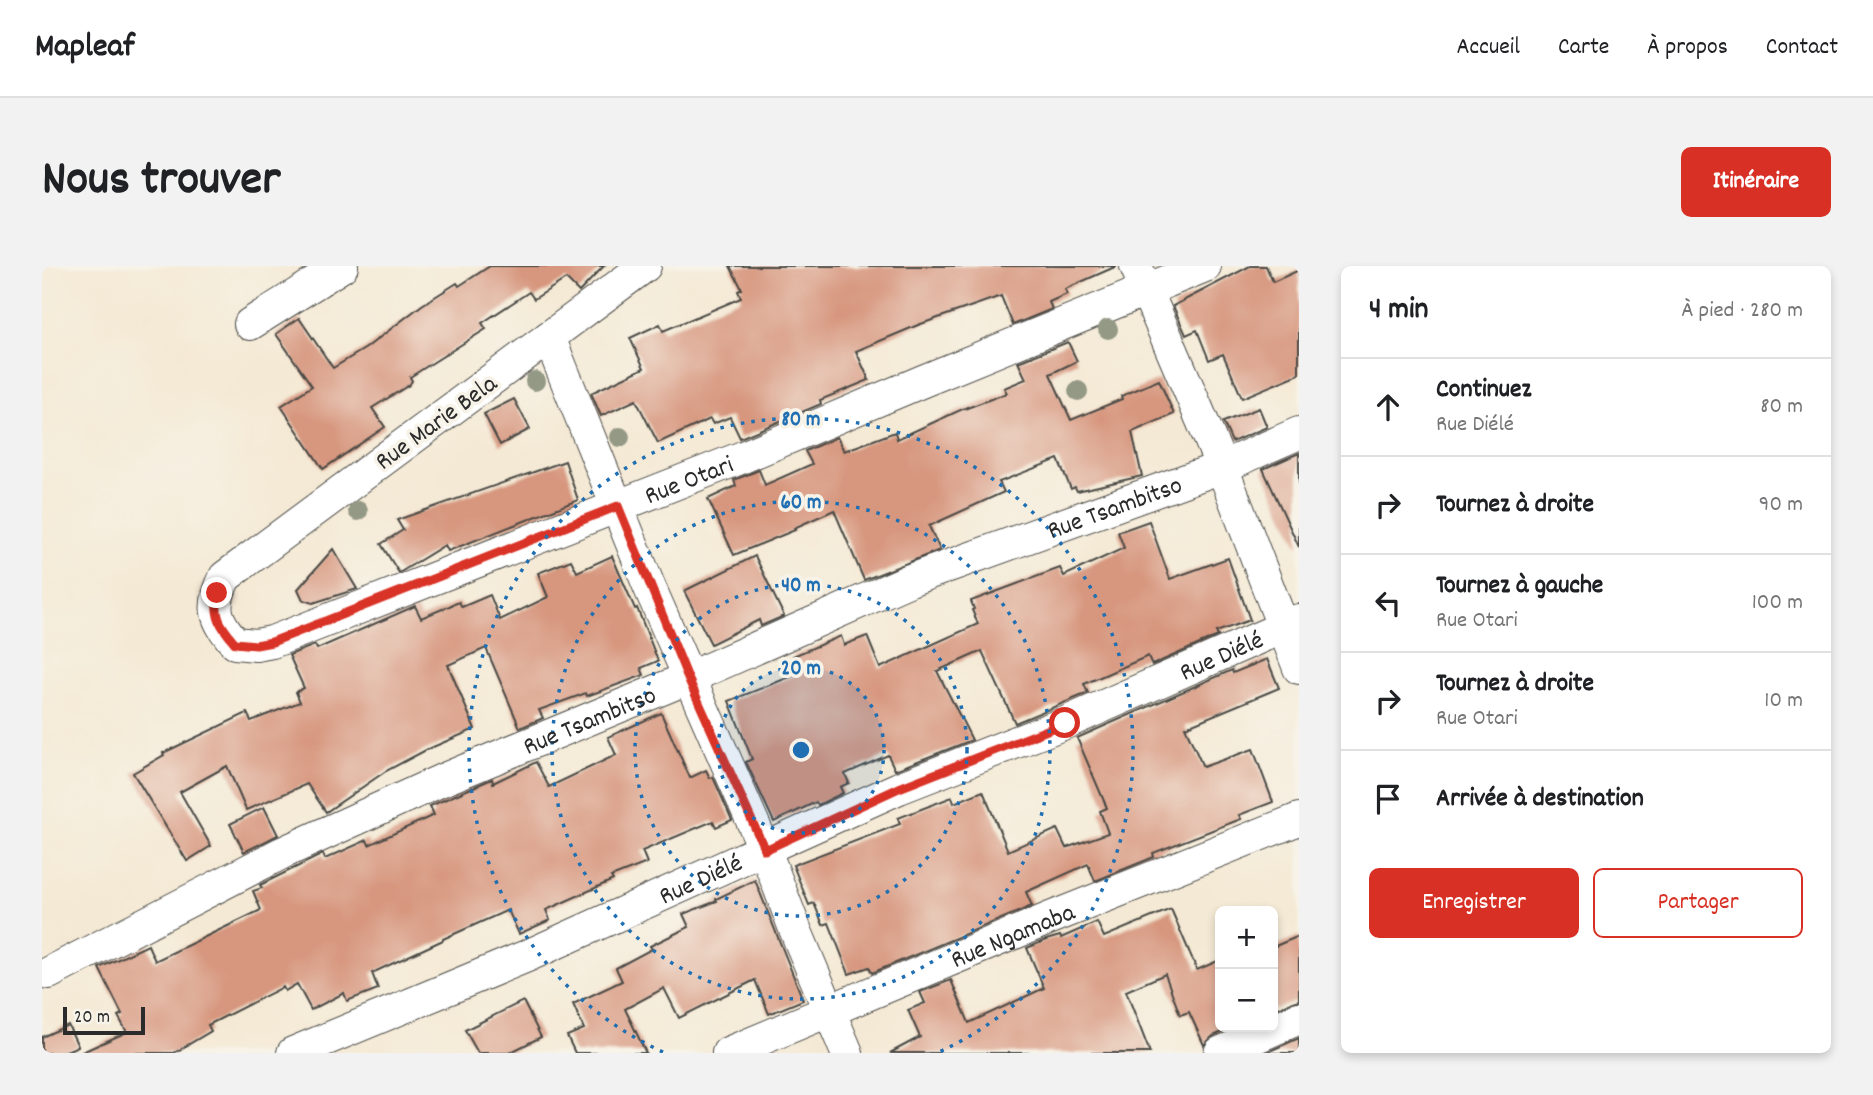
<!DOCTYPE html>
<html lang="fr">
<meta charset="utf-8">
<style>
body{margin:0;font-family:Dekko,sans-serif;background:#f2f2f2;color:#202124}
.controls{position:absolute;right:21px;bottom:21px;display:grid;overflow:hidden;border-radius:10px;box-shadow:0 4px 10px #0003}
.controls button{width:63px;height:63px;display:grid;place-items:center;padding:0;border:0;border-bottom:2px solid #e0e0e0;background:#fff;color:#202124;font:35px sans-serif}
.scale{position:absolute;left:21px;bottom:18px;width:82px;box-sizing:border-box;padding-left:7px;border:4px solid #2b2b2b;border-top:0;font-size:19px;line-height:24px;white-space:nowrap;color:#2b2b2b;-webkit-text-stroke:5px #f7f3e8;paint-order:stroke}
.stop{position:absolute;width:21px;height:21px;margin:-16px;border:5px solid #d93025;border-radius:50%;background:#fff}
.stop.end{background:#d93025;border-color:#fff;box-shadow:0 2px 7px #0008}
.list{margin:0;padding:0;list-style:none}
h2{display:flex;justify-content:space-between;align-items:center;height:91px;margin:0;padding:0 28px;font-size:30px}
h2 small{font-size:23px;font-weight:400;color:#757577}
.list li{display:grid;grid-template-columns:46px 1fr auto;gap:21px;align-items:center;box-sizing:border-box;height:98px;padding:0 28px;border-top:2px solid #e0e0e0}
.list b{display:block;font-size:26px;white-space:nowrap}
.list p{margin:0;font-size:23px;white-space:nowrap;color:#757577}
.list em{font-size:23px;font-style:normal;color:#757577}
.actions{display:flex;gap:14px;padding:21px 28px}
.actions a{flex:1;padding:16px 0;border:2px solid #d93025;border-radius:10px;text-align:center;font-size:24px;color:#d93025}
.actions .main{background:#d93025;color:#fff}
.icon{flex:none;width:38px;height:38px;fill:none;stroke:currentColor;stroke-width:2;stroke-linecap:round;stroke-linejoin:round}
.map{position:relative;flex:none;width:1257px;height:787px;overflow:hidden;border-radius:10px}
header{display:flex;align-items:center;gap:42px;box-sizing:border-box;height:98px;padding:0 35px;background:#fff;border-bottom:2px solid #e0e0e0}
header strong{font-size:33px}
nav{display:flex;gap:38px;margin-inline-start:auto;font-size:24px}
.intro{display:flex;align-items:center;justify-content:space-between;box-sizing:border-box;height:168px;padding:0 42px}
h1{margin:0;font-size:49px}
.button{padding:18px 32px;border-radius:10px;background:#d93025;color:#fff;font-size:24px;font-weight:700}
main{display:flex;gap:42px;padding:0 42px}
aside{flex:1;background:#fff;border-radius:10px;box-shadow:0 4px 10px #0003}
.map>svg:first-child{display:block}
</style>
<header>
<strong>Mapleaf</strong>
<nav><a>Accueil</a><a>Carte</a><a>À propos</a><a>Contact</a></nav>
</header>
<div class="intro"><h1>Nous trouver</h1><a class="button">Itinéraire</a></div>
<main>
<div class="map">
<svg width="1257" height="787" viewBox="0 0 1257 787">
<rect width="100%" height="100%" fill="#f7f3e8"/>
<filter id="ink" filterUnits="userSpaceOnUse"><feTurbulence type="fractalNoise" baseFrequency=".0143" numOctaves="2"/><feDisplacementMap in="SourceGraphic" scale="14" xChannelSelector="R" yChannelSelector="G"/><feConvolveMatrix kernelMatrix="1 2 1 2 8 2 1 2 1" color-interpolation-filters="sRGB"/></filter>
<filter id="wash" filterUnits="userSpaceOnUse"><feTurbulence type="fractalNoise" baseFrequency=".00686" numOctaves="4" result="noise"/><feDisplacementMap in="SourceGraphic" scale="28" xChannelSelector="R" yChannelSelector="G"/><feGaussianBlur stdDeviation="1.57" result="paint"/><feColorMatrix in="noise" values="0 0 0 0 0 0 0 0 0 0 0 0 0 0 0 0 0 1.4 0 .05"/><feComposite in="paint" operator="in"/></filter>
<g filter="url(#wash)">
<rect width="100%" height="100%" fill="#f4e9d4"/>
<g id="blocks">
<g fill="#d7967e">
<polygon points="448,0 562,0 537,26 524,13 492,33 487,26 440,57 444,63 368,111 370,115 367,119 330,142 343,161 281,203 239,140 270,120 234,68 257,52 291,102 324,82 380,39 415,17 417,20"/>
<polygon points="688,0 1075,0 1023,23 1025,28 1007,36 1010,43 971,59 959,30 876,59 814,85 827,114 778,134 779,138 698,172 688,151 671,158 668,153 616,177 594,134 559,150 549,127 602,102 588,72 618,58 621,65 699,32 696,25 700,23"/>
<polygon points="1208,0 1224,0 1231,16 1257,4 1257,108 1200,132 1181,88 1167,94 1155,64 1144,69 1131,40"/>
<polygon points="1026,76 1035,95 1008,108 1029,154 1080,133 1079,130 1117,114 1132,148 1090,166 1100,210 1035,225 1033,221 1029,223 1016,193 957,216 962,226 887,260 898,284 822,314 792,244 752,262 753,264 692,289 666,233 694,220 692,214 717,204 723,219 770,198 763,185 795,171 802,185 853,166 855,173 925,141 925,142 965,127 962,122 984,113 976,96"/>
<polygon points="472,133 488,163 458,179 442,148"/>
<polygon points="1217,142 1225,161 1190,176 1181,156"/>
<polygon points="1257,187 1257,281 1221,203"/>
<polygon points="523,195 536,234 406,285 403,279 357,307 339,278 361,264 355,254"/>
<polygon points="1107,255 1128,313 1186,292 1208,354 1174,366 1176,370 1110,399 1106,390 1042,418 1046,427 973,457 940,385 895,405 930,474 853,504 846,489 803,508 807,517 798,521 801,527 776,539 774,536 732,556 704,496 710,493 687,435 758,407 751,390 799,370 802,379 825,370 838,402 936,358 930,344 932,343 929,335 1018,302 1022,310 1082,282 1076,266"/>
<polygon points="291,283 315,323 271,337 261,334 256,323"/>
<polygon points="570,290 593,343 595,342 616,395 599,402 602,409 545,430 544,427 497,444 501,452 478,462 444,382 406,399 433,463 384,484 344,505 284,546 265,518 204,544 185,500 138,526 169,580 145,595 91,507 122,489 121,487 205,447 209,455 258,436 254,426 262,422 247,389 273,379 275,383 373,340 379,352 417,336 420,341 448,329 458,354 506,331 496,307 529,294 535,306"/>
<polygon points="713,290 742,350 719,360 717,354 669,378 642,325"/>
<polygon points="1225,393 1237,422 1143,461 1161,501 1211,483 1231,536 1197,549 1199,553 1111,587 1112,591 1053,615 1046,598 984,626 990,640 830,707 827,701 807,708 787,657 781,659 772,637 767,639 751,599 858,558 856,552 910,531 912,537 941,525 966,585 1015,563 1024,582 1066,567 1058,545 1065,542 1035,472 1190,404 1191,407"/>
<polygon points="619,447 648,512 664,504 668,512 671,511 690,554 674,561 671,555 600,585 605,597 569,611 571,614 504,644 508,654 477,668 466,644 401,673 401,674 330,707 336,723 305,735 302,727 269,744 255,718 243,725 241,721 166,759 169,765 132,787 38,787 85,766 76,750 80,748 57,702 106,679 113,695 165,670 219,644 211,625 220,622 218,619 281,588 283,593 325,574 327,579 392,549 388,540 450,513 451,517 494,496 507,521 574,489 566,471"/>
<polygon points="222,541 236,569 202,586 188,558"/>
<polygon points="713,614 761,734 727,748 713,714 637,752 622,722 583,743 604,787 533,787 525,770 542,763 531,738 580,715 574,702 610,683 608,680 647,661 641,648 675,635 674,633"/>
<polygon points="1129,643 1155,704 1178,694 1178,761 1192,761 1171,770 1162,779 1147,746 1138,749 1123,708 1084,725 1108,787 848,787 878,771 866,744 883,737 878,726 909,714 927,757 1002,722 985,682 1004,674 1018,670 1019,672 1055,656 1062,671"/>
<polygon points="1257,670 1257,734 1231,744 1231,681"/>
<polygon points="481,735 499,771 467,787 436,787 423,764"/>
<polygon points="26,759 36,780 20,787 0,787 0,771"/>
<polygon points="1257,772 1257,787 1223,787"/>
</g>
</g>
</g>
<g filter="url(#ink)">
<use href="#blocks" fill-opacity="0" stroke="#494844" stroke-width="2"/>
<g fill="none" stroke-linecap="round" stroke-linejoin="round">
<g stroke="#494844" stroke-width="34">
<g id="street">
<path id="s1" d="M603 0 183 311C169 341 172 352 193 377L214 379 230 376 701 191 881 115 1163 0"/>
<polyline points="1094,0 1180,201 1257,402"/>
<polyline points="208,58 300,0"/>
<polyline points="507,71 607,320 723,584 753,663 805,787"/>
<path id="s2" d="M7 707 240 587 400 514 646 412 868 314 1180 201 1257 167"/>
<path id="s3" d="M251 787 485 690 857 522 1023 457 1257 354"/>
<path id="s4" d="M686 787 1006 653 1257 553"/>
<polyline points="1178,787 1257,752"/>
</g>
</g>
<use href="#street" stroke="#fff" stroke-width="32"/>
</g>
<g fill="#949986">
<circle cx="1066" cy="63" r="10"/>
<circle cx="493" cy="115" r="10"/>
<circle cx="1036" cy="125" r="10"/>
<circle cx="578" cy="171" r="10"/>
<circle cx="316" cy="245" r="10"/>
</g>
</g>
<g fill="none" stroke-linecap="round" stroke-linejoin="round" filter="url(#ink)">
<path stroke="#d93025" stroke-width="9" d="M175 327C173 352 177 358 193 377L214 379 230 376 576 240 646 412 723 584 857 522 1023 457"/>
</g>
<circle cx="759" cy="484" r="83" fill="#1f6fb2" fill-opacity=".12"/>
<g fill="none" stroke="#1f6fb2" stroke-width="3.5" stroke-dasharray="3.5 7">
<circle cx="759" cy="484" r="83"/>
<circle cx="759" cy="484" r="166"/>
<circle cx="759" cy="484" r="249"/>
<path d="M621 786A332 332 0 1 1 897 786"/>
</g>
<g text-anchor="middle" stroke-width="7" stroke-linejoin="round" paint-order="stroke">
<g font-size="26" fill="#2b2b2b" stroke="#f7f3e8">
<text transform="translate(393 155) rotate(-36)" y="9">Rue Marie Bela</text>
<text dy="9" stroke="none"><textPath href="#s1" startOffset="1080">Rue Otari</textPath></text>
<text dy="9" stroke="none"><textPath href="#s2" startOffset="1164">Rue Tsambitso</textPath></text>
<text dy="9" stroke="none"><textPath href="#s3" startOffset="1010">Rue Diélé</textPath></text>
<text dy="9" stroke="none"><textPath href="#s2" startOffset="597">Rue Tsambitso</textPath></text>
<text dy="9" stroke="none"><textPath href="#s3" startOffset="443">Rue Diélé</textPath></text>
<text dy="9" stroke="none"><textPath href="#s4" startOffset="308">Rue Ngamaba</textPath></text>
</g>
</g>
<circle cx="759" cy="484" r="10" fill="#1f6fb2" stroke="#f7f3e8" stroke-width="3.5"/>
<g font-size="21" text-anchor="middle" font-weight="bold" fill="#1f6fb2" stroke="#f7f3e8" stroke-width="7" stroke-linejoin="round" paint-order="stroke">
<text x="759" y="159">80 m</text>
<text x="759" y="242">60 m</text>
<text x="759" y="325">40 m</text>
<text x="759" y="408">20 m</text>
</g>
</svg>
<div class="controls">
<button>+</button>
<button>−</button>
</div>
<div class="scale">20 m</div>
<div class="stop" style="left:1023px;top:457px"></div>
<div class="stop end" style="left:175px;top:327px"></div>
</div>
<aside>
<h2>4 min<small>À pied · 280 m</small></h2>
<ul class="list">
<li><svg class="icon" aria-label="ahead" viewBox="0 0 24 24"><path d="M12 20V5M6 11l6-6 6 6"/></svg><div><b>Continuez</b><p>Rue Diélé</p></div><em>80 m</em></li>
<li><svg class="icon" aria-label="right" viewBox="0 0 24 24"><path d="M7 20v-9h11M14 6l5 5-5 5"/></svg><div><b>Tournez à droite</b></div><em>90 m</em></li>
<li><svg class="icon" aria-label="left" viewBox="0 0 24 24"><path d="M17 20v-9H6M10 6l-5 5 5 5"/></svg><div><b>Tournez à gauche</b><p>Rue Otari</p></div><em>100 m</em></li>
<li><svg class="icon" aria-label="right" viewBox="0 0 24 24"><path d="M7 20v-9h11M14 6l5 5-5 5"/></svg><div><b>Tournez à droite</b><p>Rue Otari</p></div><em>10 m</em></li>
<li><svg class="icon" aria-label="arrive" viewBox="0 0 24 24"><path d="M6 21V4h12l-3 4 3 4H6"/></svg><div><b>Arrivée à destination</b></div></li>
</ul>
<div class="actions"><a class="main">Enregistrer</a><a>Partager</a></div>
</aside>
</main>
